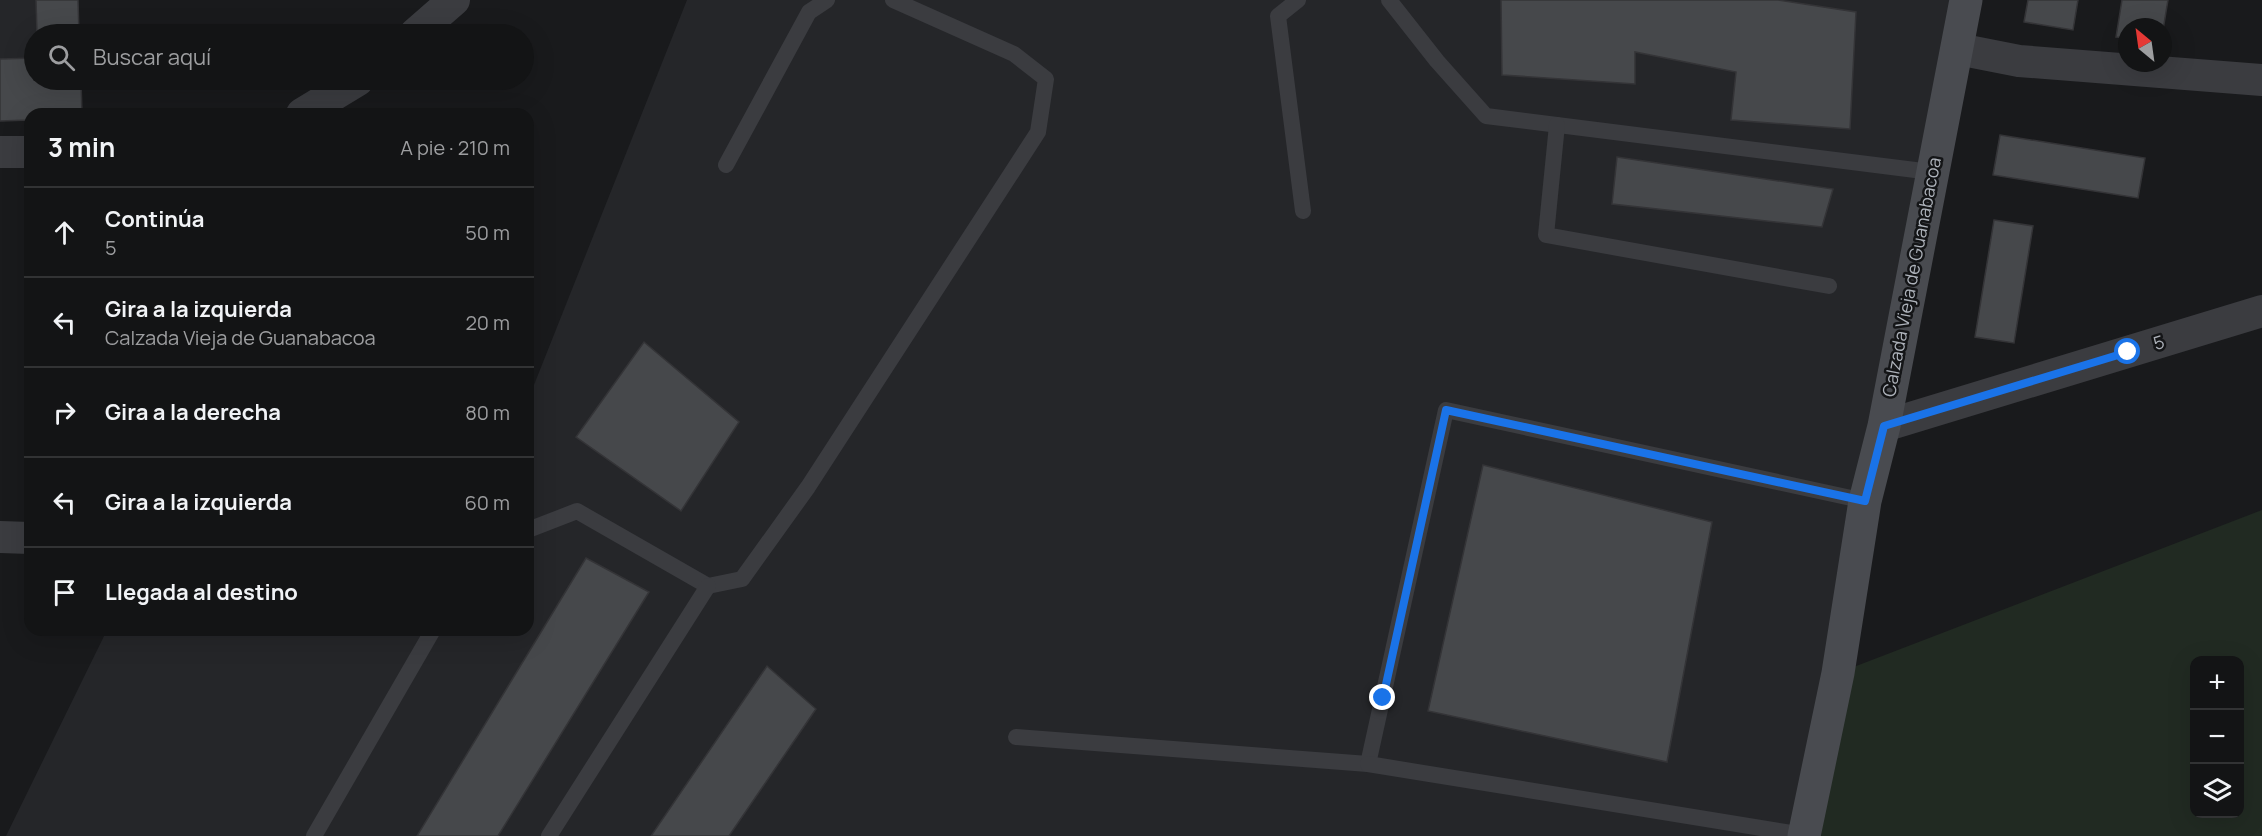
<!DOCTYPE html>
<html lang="es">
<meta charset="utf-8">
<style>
body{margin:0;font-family:Manrope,sans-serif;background:#1c1d1e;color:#f1f3f6}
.controls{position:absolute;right:18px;bottom:18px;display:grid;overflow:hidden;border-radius:12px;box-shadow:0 6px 24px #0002}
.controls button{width:54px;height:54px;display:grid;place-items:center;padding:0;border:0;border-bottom:2px solid #323334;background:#131415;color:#f1f3f6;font:30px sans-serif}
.compass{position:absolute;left:2118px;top:18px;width:54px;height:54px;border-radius:50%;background:#131415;box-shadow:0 6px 24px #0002;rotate:331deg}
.stop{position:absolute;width:18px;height:18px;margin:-14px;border:4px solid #1a73e8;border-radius:50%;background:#fff}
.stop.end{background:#1a73e8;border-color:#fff;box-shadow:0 2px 6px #0008}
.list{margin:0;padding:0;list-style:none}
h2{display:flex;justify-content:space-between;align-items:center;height:78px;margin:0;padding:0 24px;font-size:26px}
h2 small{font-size:20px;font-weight:400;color:#9d9ea0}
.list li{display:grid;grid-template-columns:39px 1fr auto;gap:18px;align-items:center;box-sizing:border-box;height:90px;padding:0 24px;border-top:2px solid #323334}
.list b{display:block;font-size:22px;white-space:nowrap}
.list p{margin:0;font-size:20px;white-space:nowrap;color:#9d9ea0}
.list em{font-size:20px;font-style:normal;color:#9d9ea0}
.icon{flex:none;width:33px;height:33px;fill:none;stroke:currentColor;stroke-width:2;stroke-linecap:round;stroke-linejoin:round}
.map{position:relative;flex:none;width:2262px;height:836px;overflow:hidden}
.search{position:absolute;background:#131415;box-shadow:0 6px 24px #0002;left:24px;top:24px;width:510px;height:66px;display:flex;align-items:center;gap:15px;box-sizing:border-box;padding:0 21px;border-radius:33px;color:#9d9ea0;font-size:22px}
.panel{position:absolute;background:#131415;box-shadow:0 6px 24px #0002;left:24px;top:108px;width:510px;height:528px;border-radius:18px}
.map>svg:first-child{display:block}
</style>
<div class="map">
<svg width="2262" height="836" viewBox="0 0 2262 836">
<rect width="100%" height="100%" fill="#191a1c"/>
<g fill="#252629">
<polygon points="0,0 78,0 79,34 34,34 34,80 81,80 82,114 30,114 0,121"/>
<polygon points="687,0 1966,0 1838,673 1821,836 6,836 107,630 528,630 528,400"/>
</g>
<path fill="#212a22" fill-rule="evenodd" d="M2262 510V836H1821L1838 673ZM2194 660H2240V814H2194Z"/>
<g fill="#46484b" stroke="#343437" stroke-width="1.5">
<polygon points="36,0 78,0 79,34 37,34"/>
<polygon points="1501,0 1778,0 1856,12 1850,129 1731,120 1736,72 1635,52 1635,84 1502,75"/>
<polygon points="2028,0 2078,0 2073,30 2024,22"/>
<polygon points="2122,0 2168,0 2163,30 2163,27 2127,27 2127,38 2116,37"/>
<polygon points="34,58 34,80 81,80 82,114 30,114 30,120 0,121 0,59"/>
<polygon points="2000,135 2145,158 2138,198 1993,175"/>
<polygon points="1617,157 1833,189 1822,227 1612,204"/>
<polygon points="1994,220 2033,226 2014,343 1975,337"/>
<polygon points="644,342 739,422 681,511 576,437"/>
<polygon points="1483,465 1712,522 1667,762 1428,711"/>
<polygon points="586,558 649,592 498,836 417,836"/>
<polygon points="767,666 816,709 729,836 651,836"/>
</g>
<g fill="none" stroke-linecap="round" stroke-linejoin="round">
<g stroke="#3b3c40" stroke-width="16">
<polyline points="1298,0 1278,16 1303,211"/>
<polyline points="1389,0 1437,61 1486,116 1931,172"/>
<polyline points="1557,125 1546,235 1829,286"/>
<polyline points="726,165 809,12 827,0"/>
<polyline points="528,530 577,511 708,586 742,579 808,487 1038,132 1046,79 1014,54 893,0"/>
<polyline points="1016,737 1368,764 1446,410 1865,501"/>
<polyline points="1368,764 1804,835"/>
<polyline points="314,836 433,630"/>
<polyline points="549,836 708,586"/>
</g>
<g stroke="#3b3c40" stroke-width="32">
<polyline points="415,34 454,0"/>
<polyline points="1958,49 2019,61 2262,80"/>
<polyline points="302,114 358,80"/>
<polyline points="0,152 30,152"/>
<polyline points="1884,426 2262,311"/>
<polyline points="0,537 30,538"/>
</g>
<polyline stroke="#494b50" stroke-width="33" points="1804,836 1838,673 1865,501 1884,426 1966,0"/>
</g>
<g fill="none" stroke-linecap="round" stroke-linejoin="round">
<polyline stroke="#1a73e8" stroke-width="8" points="1383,698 1446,410 1865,501 1884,426 2128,352"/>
</g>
<g text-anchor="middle" stroke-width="5" stroke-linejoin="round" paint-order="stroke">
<g font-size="18" fill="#adb2ba" stroke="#141517">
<text transform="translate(1912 277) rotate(-79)" y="6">Calzada Vieja de Guanabacoa</text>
<text transform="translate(2159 343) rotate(-17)" y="6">5</text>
</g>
</g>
</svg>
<div class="controls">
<button>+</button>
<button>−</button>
<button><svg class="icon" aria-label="layers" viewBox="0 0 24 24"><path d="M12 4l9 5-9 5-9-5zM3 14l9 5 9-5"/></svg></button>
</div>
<svg class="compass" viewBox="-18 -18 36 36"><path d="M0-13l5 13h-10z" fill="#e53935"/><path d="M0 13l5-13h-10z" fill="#9d9ea0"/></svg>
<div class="stop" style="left:2128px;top:352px"></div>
<div class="stop end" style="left:1383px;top:698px"></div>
<div class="search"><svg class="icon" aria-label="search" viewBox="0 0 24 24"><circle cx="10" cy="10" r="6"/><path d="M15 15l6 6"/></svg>Buscar aquí</div>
<section class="panel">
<h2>3 min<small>A pie · 210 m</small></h2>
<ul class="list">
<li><svg class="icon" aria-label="ahead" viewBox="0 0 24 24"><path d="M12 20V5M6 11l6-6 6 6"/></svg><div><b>Continúa</b><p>5</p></div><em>50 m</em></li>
<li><svg class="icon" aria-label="left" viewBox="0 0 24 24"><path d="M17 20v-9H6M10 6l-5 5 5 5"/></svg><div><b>Gira a la izquierda</b><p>Calzada Vieja de Guanabacoa</p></div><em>20 m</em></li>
<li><svg class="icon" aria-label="right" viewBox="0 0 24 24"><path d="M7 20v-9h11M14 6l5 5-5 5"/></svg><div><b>Gira a la derecha</b></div><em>80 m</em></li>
<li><svg class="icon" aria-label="left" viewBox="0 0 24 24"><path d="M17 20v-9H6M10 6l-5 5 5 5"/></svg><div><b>Gira a la izquierda</b></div><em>60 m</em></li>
<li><svg class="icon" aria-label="arrive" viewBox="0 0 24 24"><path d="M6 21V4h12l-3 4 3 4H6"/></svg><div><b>Llegada al destino</b></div></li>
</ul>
</section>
</div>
